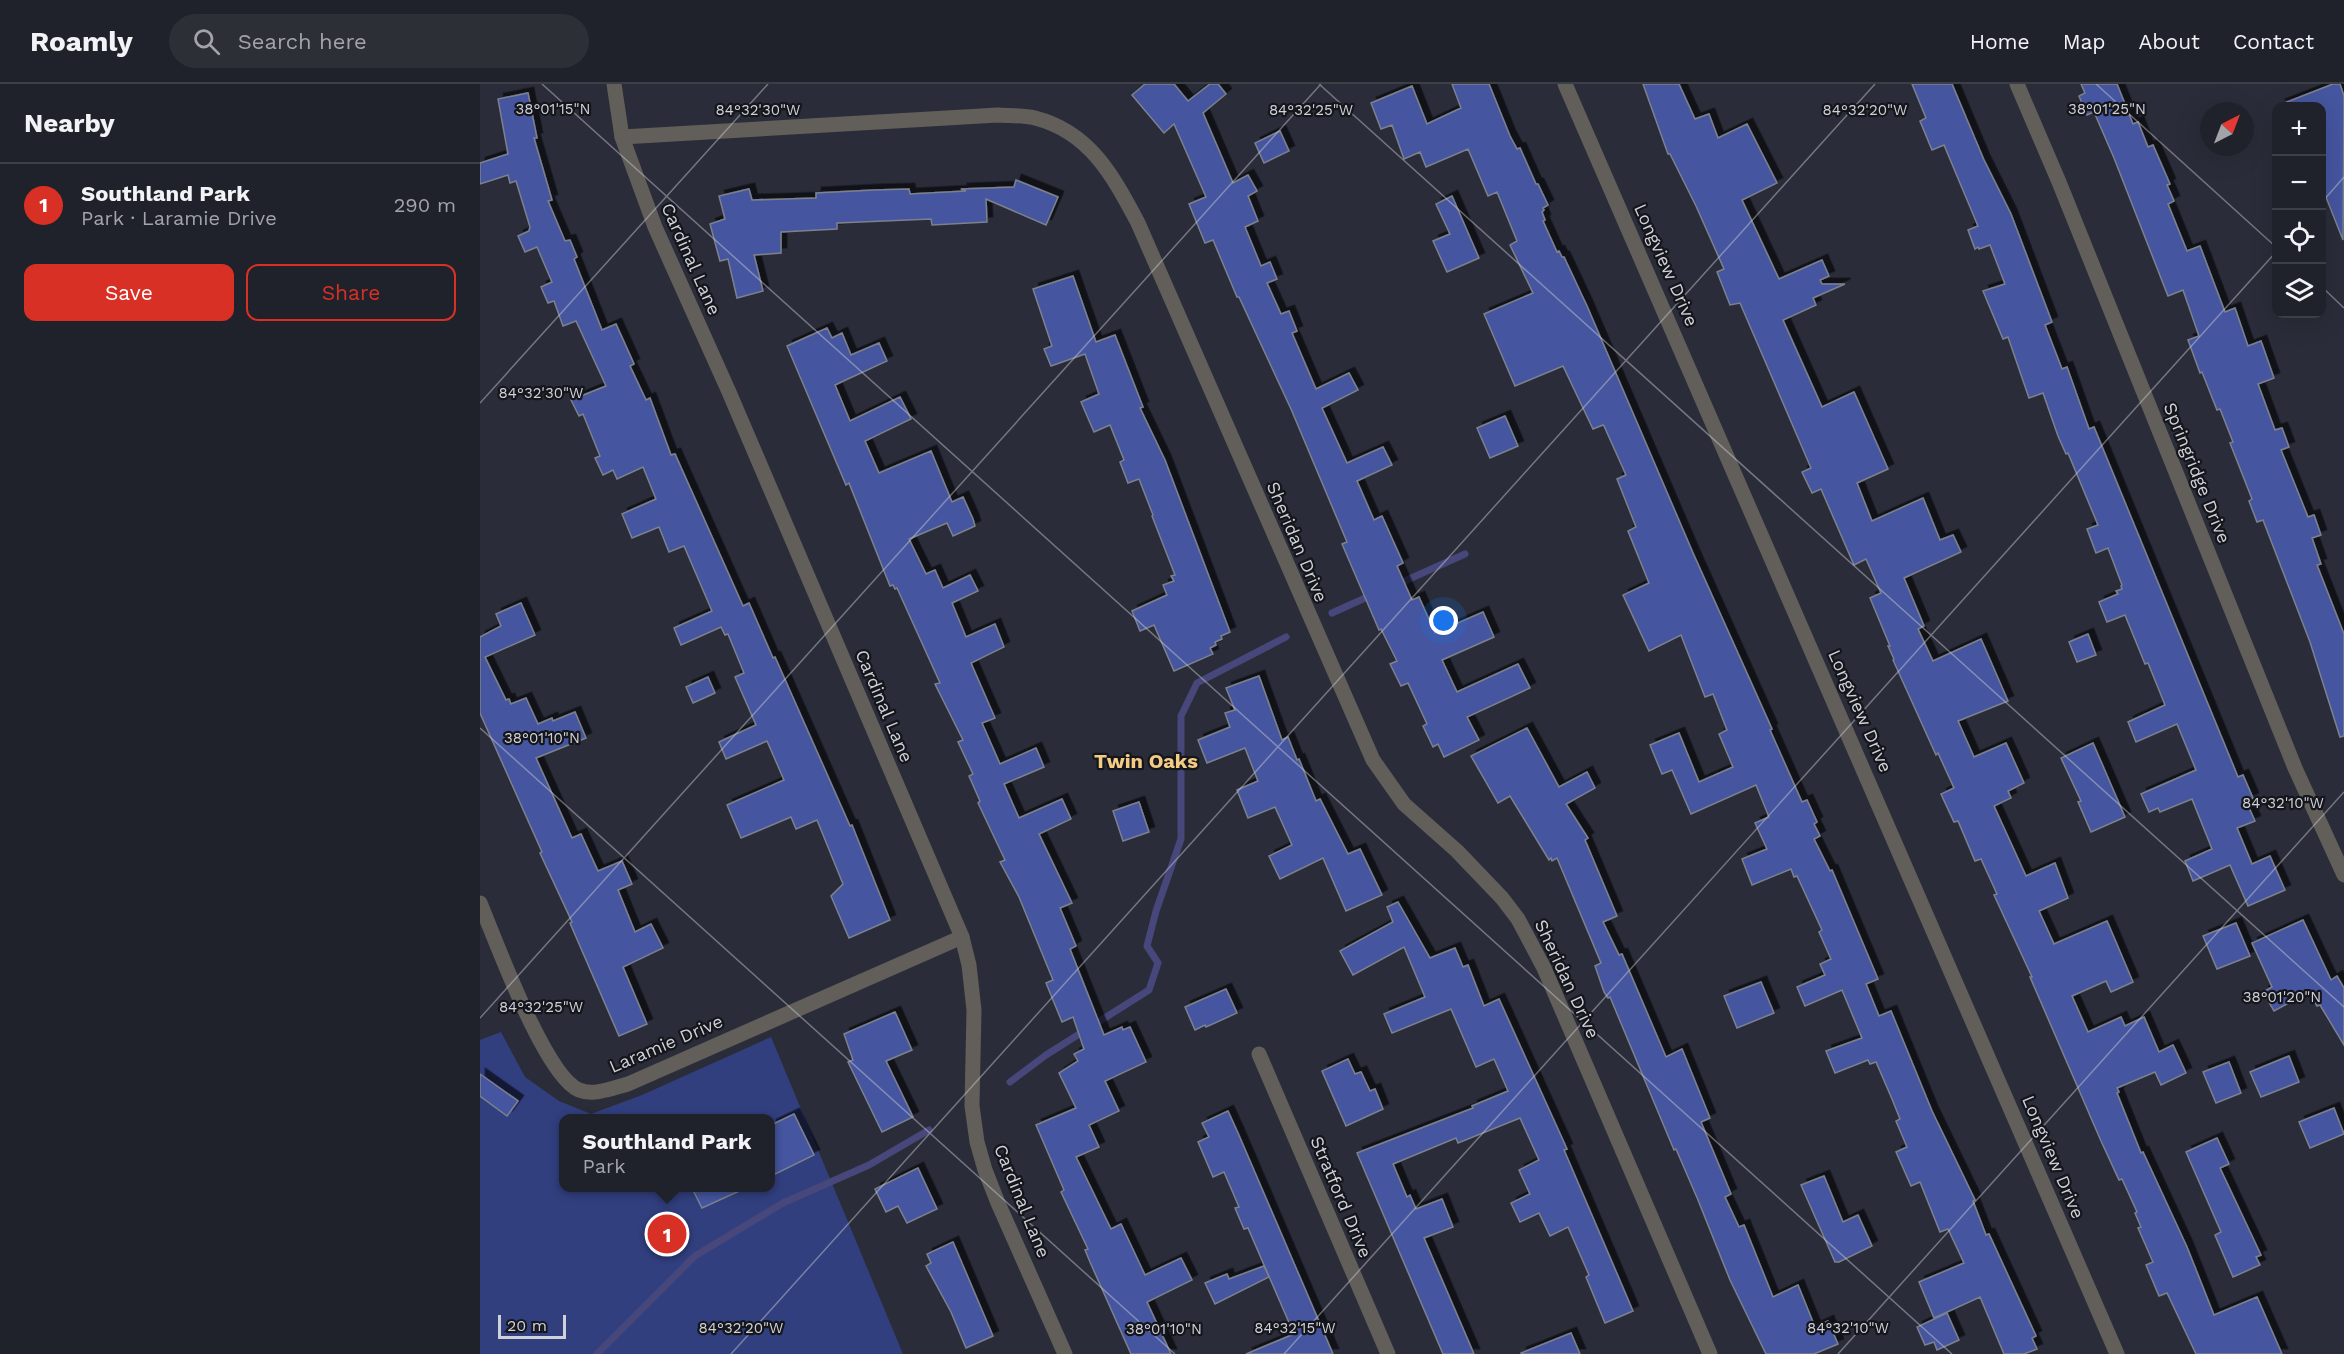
<!DOCTYPE html>
<meta charset="utf-8">
<style>
body{margin:0;font-family:"Work Sans",sans-serif;background:#2d2f37;color:#f1f3f6}
.controls{position:absolute;right:18px;top:18px;display:grid;overflow:hidden;border-radius:12px;box-shadow:0 6px 24px #0002}
.controls button{width:54px;height:54px;display:grid;place-items:center;padding:0;border:0;border-bottom:2px solid #3d3f47;background:#20222b;color:#f1f3f6;font:30px sans-serif}
.compass{position:absolute;left:1720px;top:18px;width:54px;height:54px;border-radius:50%;background:#20222b;box-shadow:0 6px 24px #0002;rotate:42deg}
.scale{position:absolute;left:18px;bottom:15px;width:68px;box-sizing:border-box;padding-left:6px;border:3px solid #cfd1d9;border-top:0;font-size:16px;line-height:21px;white-space:nowrap;color:#cfd1d9;-webkit-text-stroke:4px #14161b;paint-order:stroke}
.you{position:absolute;left:964px;top:537px;width:21px;height:21px;margin:-15px;border:4px solid #fff;border-radius:50%;background:#1a73e8;box-shadow:0 0 0 9px #1a73e833}
.badge{display:grid;place-items:center;width:39px;height:39px;border-radius:50%;background:#d93025;color:#fff;font-size:20px;font-weight:700}
.pin{position:absolute;translate:-50% -50%;border:3px solid #fff;box-shadow:0 2px 6px #0006}
.popup{position:absolute;left:79px;top:1030px;width:216px;height:78px;box-sizing:border-box;display:grid;place-content:center;border-radius:12px;background:#20222b;filter:drop-shadow(0 2px 4px #0005);font-size:20px;white-space:nowrap;color:#a2a4a9}
.popup b{font-size:22px;color:#f1f3f6}
.popup::after{content:'';position:absolute;left:50%;top:100%;margin-left:-12px;border:12px solid transparent;border-top-color:#20222b}
.list{margin:0;padding:0;list-style:none}
h2{display:flex;justify-content:space-between;align-items:center;height:78px;margin:0;padding:0 24px;font-size:26px}
h2 small{font-size:20px;font-weight:400;color:#a2a4a9}
.list li{display:grid;grid-template-columns:39px 1fr auto;gap:18px;align-items:center;box-sizing:border-box;height:84px;padding:0 24px;border-top:2px solid #3d3f47}
.list b{display:block;font-size:22px;white-space:nowrap}
.list p{margin:0;font-size:20px;white-space:nowrap;color:#a2a4a9}
.list em{font-size:20px;font-style:normal;color:#a2a4a9}
.actions{display:flex;gap:12px;padding:18px 24px}
.actions a{flex:1;padding:14px 0;border:2px solid #d93025;border-radius:12px;text-align:center;font-size:21px;color:#d93025}
.actions .main{background:#d93025;color:#fff}
.icon{flex:none;width:33px;height:33px;fill:none;stroke:currentColor;stroke-width:2;stroke-linecap:round;stroke-linejoin:round}
.map{position:relative;flex:none;width:1864px;height:1270px;overflow:hidden}
header{display:flex;align-items:center;gap:36px;box-sizing:border-box;height:84px;padding:0 30px;background:#20222b;border-bottom:2px solid #3d3f47}
header strong{font-size:28px}
nav{display:flex;gap:33px;margin-inline-start:auto;font-size:21px}
.search{width:420px;height:54px;background:#2d2f37;display:flex;align-items:center;gap:15px;box-sizing:border-box;padding:0 21px;border-radius:33px;color:#a2a4a9;font-size:22px}
main{display:flex}
aside{flex:1;background:#20222b}
.map>svg:first-child{display:block}
</style>
<header>
<strong>Roamly</strong>
<div class="search"><svg class="icon" aria-label="search" viewBox="0 0 24 24"><circle cx="10" cy="10" r="6"/><path d="M15 15l6 6"/></svg>Search here</div>
<nav><a>Home</a><a>Map</a><a>About</a><a>Contact</a></nav>
</header>
<main>
<aside>
<h2>Nearby<small></small></h2>
<ul class="list">
<li><span class="badge">1</span><div><b>Southland Park</b><p>Park · Laramie Drive</p></div><em>290 m</em></li>
</ul>
<div class="actions"><a class="main">Save</a><a>Share</a></div>
</aside>
<div class="map">
<svg width="1864" height="1270" viewBox="0 0 1864 1270">
<defs>
<filter id="shadow"><feDropShadow dx="5.5" dy="-5.5" stdDeviation="0" flood-color="#0009"/></filter>
</defs>
<rect width="100%" height="100%" fill="#2a2d39"/>
<path fill="#313f7f" fill-rule="evenodd" d="M21 948 45 993 79 1017 111 1030 162 1011 291 953 423 1270H0V956ZM84 1034H290V1104H84Z"/>
<g fill="none" stroke-linecap="round" stroke-linejoin="round">
<g stroke="#47477b" stroke-width="7">
<polyline points="918,500 985,470"/>
<polyline points="852,529 894,510"/>
<polyline points="530,998 566,971 669,906 678,879 667,862 676,827 701,755 701,632 717,599 806,553"/>
<polyline points="117,1270 215,1172 303,1119 389,1081 449,1046"/>
</g>
</g>
<g fill="#44549f" stroke="#7c818e" stroke-width="1.5" filter="url(#shadow)">
<polygon points="665,0 694,0 708,17 730,0 738,0 746,10 723,29 753,99 768,91 777,107 768,112 778,137 765,143 781,182 790,178 797,195 787,199 801,230 809,227 817,247 812,249 836,305 869,289 878,306 842,324 867,379 903,363 912,381 877,397 894,436 902,432 923,479 917,482 932,516 939,513 955,549 1003,528 1014,553 962,576 977,608 1038,580 1050,604 987,633 999,656 964,673 958,660 953,663 943,642 947,640 928,599 921,602 910,580 917,577 901,545 899,546 862,460 867,458 811,325 759,213 757,213 733,156 725,159 709,120 726,113 694,40 684,49 652,11"/>
<polygon points="972,0 1009,0 1030,52 1037,65 1040,64 1056,100 1058,100 1068,121 1063,124 1064,126 1062,128 1065,136 1063,137 1077,168 1079,167 1082,173 1084,173 1107,222 1213,469 1292,645 1290,646 1322,718 1327,716 1337,738 1334,740 1340,752 1334,755 1350,787 1352,786 1398,895 1386,900 1399,932 1411,927 1452,1027 1495,1116 1493,1117 1506,1151 1509,1150 1556,1252 1552,1254 1557,1265 1544,1270 1524,1270 1500,1213 1454,1234 1439,1198 1484,1179 1468,1145 1460,1148 1440,1098 1431,1102 1416,1068 1427,1063 1416,1037 1420,1035 1412,1015 1396,978 1390,980 1388,976 1355,989 1346,967 1382,954 1362,906 1325,922 1317,903 1345,891 1340,880 1351,875 1339,848 1342,846 1317,792 1314,793 1311,785 1272,801 1262,775 1287,765 1275,739 1289,733 1276,701 1211,730 1192,686 1182,690 1170,661 1199,649 1219,698 1253,683 1239,650 1247,646 1233,610 1225,613 1201,551 1169,567 1143,511 1169,499 1148,447 1156,443 1137,395 1146,391 1124,342 1123,341 1113,345 1083,282 1035,302 1004,230 1053,209 1030,161 1037,157 1017,108 1008,112 988,65 946,83 940,68 924,75 912,41 901,45 891,19 932,2 947,40 981,24"/>
<polygon points="1163,0 1199,0 1215,35 1229,30 1238,54 1267,40 1297,99 1262,116 1299,195 1342,176 1349,192 1340,196 1342,200 1365,200 1333,214 1336,221 1303,236 1342,323 1374,308 1408,385 1377,399 1392,437 1443,414 1460,456 1473,451 1481,468 1424,494 1444,542 1438,545 1453,577 1501,555 1528,617 1478,637 1494,673 1526,659 1544,699 1528,707 1531,714 1514,722 1546,792 1575,779 1588,814 1559,827 1574,860 1627,837 1653,898 1631,908 1626,897 1592,912 1608,948 1641,933 1645,942 1664,933 1679,968 1693,961 1706,989 1681,1001 1675,988 1637,1004 1639,1008 1637,1009 1661,1069 1663,1068 1707,1163 1734,1231 1777,1213 1802,1270 1716,1270 1687,1209 1679,1212 1666,1181 1673,1178 1658,1144 1661,1143 1655,1129 1657,1128 1642,1095 1639,1096 1621,1057 1550,893 1552,893 1514,811 1517,810 1501,775 1495,777 1478,737 1474,738 1461,710 1474,704 1458,669 1456,671 1413,576 1414,575 1408,562 1410,562 1390,514 1401,509 1386,475 1374,481 1341,405 1332,409 1322,388 1331,384 1260,219 1250,221 1237,188 1244,185 1216,122 1190,70 1188,70"/>
<polygon points="1432,0 1472,0 1504,76 1531,130 1572,238 1565,241 1582,285 1587,283 1609,345 1614,343 1758,693 1763,691 1773,714 1766,717 1775,737 1757,744 1772,780 1790,772 1805,806 1768,822 1750,781 1713,797 1705,777 1732,765 1712,715 1680,728 1678,724 1669,728 1661,710 1716,686 1697,640 1656,658 1648,638 1685,621 1668,579 1665,580 1645,531 1627,538 1619,518 1638,510 1636,507 1642,505 1641,502 1642,501 1628,464 1616,469 1607,445 1618,441 1588,369 1586,370 1578,352 1563,309 1549,314 1528,253 1523,255 1503,207 1525,200 1510,161 1499,165 1498,163 1495,165 1488,146 1498,142 1464,61 1452,66 1440,37 1446,34"/>
<polygon points="1601,0 1637,0 1653,40 1658,38 1668,63 1673,61 1690,100 1687,101 1694,117 1688,120 1707,167 1720,162 1745,228 1755,224 1768,262 1781,257 1794,294 1778,300 1795,346 1802,344 1809,363 1801,366 1828,433 1834,431 1841,451 1832,454 1841,480 1837,481 1864,550 1864,652 1860,653 1830,558 1783,436 1777,438 1769,417 1772,415 1750,359 1753,358 1740,325 1737,326 1722,288 1720,289 1708,256 1719,252 1703,206 1688,212 1634,74 1614,28 1607,31 1599,12 1605,9"/>
<polygon points="1853,0 1860,0 1864,12 1863,156 1842,103 1842,22 1799,21"/>
<polygon points="48,9 57,54 54,54 72,116 68,117 85,157 90,156 97,173 94,175 122,246 136,240 154,280 150,282 166,316 170,314 191,371 195,370 263,522 269,519 293,574 295,573 370,742 372,741 410,836 369,854 351,812 363,800 337,736 316,745 311,733 261,754 247,721 304,696 287,657 246,675 239,658 276,641 255,593 264,589 248,550 245,551 241,543 201,561 194,544 232,527 204,462 189,468 179,443 152,454 142,430 176,415 163,383 137,395 133,386 123,391 115,374 120,372 103,330 99,332 91,316 126,302 96,237 83,242 74,217 68,219 61,203 72,198 57,163 45,168 38,152 49,147 50,143 36,97 30,99 28,91 0,100 0,79 28,70 18,15"/>
<polygon points="800,47 809,67 784,79 775,59"/>
<polygon points="536,96 578,113 566,141 506,115 507,138 452,141 451,135 357,139 357,145 301,148 301,169 274,171 283,207 257,214 248,175 240,177 230,140 245,135 239,112 269,105 272,116 336,114 336,109 394,106 429,105 430,110 486,107 481,105 534,103"/>
<polygon points="972,112 999,174 967,188 953,157 970,150 956,120"/>
<polygon points="593,192 616,258 635,251 663,323 660,324 685,376 750,548 741,552 742,555 735,558 736,561 730,564 733,570 694,587 674,541 660,547 652,527 687,511 683,501 694,497 691,492 695,491 672,432 673,431 659,395 648,399 640,378 644,376 630,341 614,348 601,318 619,310 605,270 571,282 564,265 572,262 553,205"/>
<polygon points="347,244 352,254 362,249 371,271 399,259 407,277 355,301 370,337 420,313 431,335 385,357 399,389 451,367 472,418 483,413 493,435 495,442 473,452 467,439 429,455 446,490 455,486 463,504 490,491 498,507 472,519 486,553 515,540 524,563 491,579 515,634 502,639 520,680 556,664 564,683 524,700 539,734 582,715 591,735 559,750 592,819 580,824 596,862 590,865 624,951 642,943 643,946 650,943 666,978 625,997 639,1027 609,1041 619,1063 596,1073 631,1145 641,1140 665,1191 701,1174 712,1196 667,1218 691,1270 651,1270 610,1178 605,1166 608,1165 581,1108 584,1106 556,1041 596,1024 579,989 598,977 594,970 604,965 593,933 582,938 566,899 573,896 539,813 520,778 525,776 498,719 500,717 489,692 493,690 478,658 483,656 455,600 460,599 417,504 415,505 413,501 410,502 369,399 366,401 307,262"/>
<polygon points="1025,332 1038,362 1010,374 997,344"/>
<polygon points="41,519 55,551 5,573 26,616 29,615 31,620 46,614 58,640 72,634 73,637 95,628 106,654 56,674 92,754 101,750 118,787 142,777 152,800 138,806 155,848 171,840 183,864 143,883 167,940 139,952 90,839 92,838 60,769 62,768 0,629 0,553 21,542 16,530"/>
<polygon points="1608,550 1616,571 1597,578 1589,558"/>
<polygon points="779,592 802,656 808,653 817,676 819,675 836,717 840,715 868,770 880,765 902,811 866,827 843,774 800,795 789,772 812,761 795,723 768,734 757,706 778,697 765,664 727,679 718,656 750,643 745,629 755,626 746,604"/>
<polygon points="228,593 235,609 213,619 206,603"/>
<polygon points="1047,644 1079,703 1107,688 1115,704 1086,720 1108,754 1105,756 1137,832 1123,838 1139,871 1142,870 1186,973 1202,965 1230,1034 1221,1038 1251,1110 1245,1113 1259,1143 1264,1141 1293,1213 1318,1201 1335,1243 1348,1237 1358,1260 1334,1270 1286,1270 1250,1196 1218,1116 1196,1065 1194,1066 1130,913 1128,914 1124,908 1115,882 1121,879 1077,774 1072,777 1071,774 1069,776 1030,712 1018,719 991,672"/>
<polygon points="1613,659 1645,733 1611,748 1598,718 1601,717 1581,674"/>
<polygon points="659,718 669,748 643,757 633,727"/>
<polygon points="918,818 950,874 975,864 983,883 988,881 1004,922 1019,915 1087,1065 1084,1066 1153,1227 1125,1239 1106,1193 1109,1191 1088,1143 1070,1152 1059,1129 1040,1138 1031,1119 1050,1110 1039,1086 1059,1076 1040,1034 978,1059 976,1054 913,1080 927,1113 930,1111 936,1125 962,1115 973,1143 944,1154 994,1270 963,1270 877,1069 993,1024 992,1022 1028,1007 1014,975 996,983 971,925 912,949 904,930 945,913 924,863 873,891 860,867 913,838 907,823"/>
<polygon points="1823,836 1851,896 1857,892 1864,904 1864,961 1840,921 1837,922 1829,908 1794,927 1783,908 1792,903 1772,859"/>
<polygon points="1756,839 1770,872 1737,885 1723,852"/>
<polygon points="1281,898 1294,929 1257,944 1244,912"/>
<polygon points="746,905 757,929 726,943 725,941 715,946 705,923"/>
<polygon points="415,928 432,966 406,977 433,1033 402,1048 368,978 373,976 364,950"/>
<polygon points="1809,972 1819,998 1781,1013 1770,988"/>
<polygon points="868,975 875,990 881,988 890,1007 895,1005 903,1025 866,1042 842,987"/>
<polygon points="1749,978 1761,1009 1736,1019 1723,988"/>
<polygon points="0,990 38,1017 27,1032 0,1012"/>
<polygon points="1854,1024 1864,1050 1830,1064 1819,1038"/>
<polygon points="748,1027 758,1049 853,1270 766,1270 814,1250 768,1144 764,1145 755,1124 759,1123 744,1088 733,1093 718,1058 729,1053 722,1039"/>
<polygon points="314,1030 334,1071 291,1092 291,1041"/>
<polygon points="1737,1054 1749,1080 1740,1084 1781,1171 1776,1173 1780,1181 1753,1193 1735,1151 1741,1148 1706,1068"/>
<polygon points="438,1084 457,1125 427,1139 418,1122 406,1128 395,1105"/>
<polygon points="1344,1092 1363,1138 1378,1131 1392,1162 1359,1178 1355,1178 1321,1101"/>
<polygon points="212,1104 266,1104 222,1124"/>
<polygon points="473,1158 513,1252 486,1264 471,1228 446,1182 451,1179 447,1170"/>
<polygon points="784,1182 789,1193 735,1220 725,1199 747,1190 749,1195"/>
<polygon points="1467,1229 1479,1256 1457,1266 1454,1258 1445,1261 1437,1243"/>
<polygon points="1091,1249 1100,1270 1041,1270 1041,1269"/>
</g>
<g fill="none" stroke-linecap="round" stroke-linejoin="round">
<g stroke="#625e59" stroke-width="15">
<polyline points="134,0 142,53 175,143 249,308 482,853 489,881 494,926 492,1022 497,1058 505,1086 518,1119 585,1270"/>
<polyline points="1085,0 1637,1270"/>
<polyline points="1537,0 1579,98 1815,684 1864,791"/>
<path d="M142 53 518 31C530 32 543 31 555 34 610 48 633 92 658 139L893 676 924 720 977 767 1022 814 1038 835 1064 884 1230 1270"/>
<path d="M0 819C16 857 65 992 99 1006 114 1012 133 1004 148 1000L482 853"/>
<polyline points="779,970 908,1270"/>
</g>
</g>
<path fill="none" stroke="#cfd1d9" stroke-width="1.5" stroke-opacity="0.45" d="M62 0 1472 1270M839 0 1864 923M1616 0 1796 163M1842 118 1864 93M1842 203 1864 224M0 319 288 0M0 644 695 1270M0 934 841 0M251 1270 1395 0M804 1270 1796 168M1358 1270 1864 708"/>
<g text-anchor="middle" stroke-width="4.5" stroke-linejoin="round" paint-order="stroke">
<g font-size="18" fill="#cfd1d9" stroke="#14161b">
<text transform="translate(211 175) rotate(66)" y="6">Cardinal Lane</text>
<text transform="translate(1186 181) rotate(66)" y="6">Longview Drive</text>
<text transform="translate(1717 389) rotate(68)" y="6">Springridge Drive</text>
<text transform="translate(817 458) rotate(67)" y="6">Sheridan Drive</text>
<text transform="translate(404 622) rotate(67)" y="6">Cardinal Lane</text>
<text transform="translate(1380 627) rotate(66)" y="6">Longview Drive</text>
<text transform="translate(1087 895) rotate(65)" y="6">Sheridan Drive</text>
<text transform="translate(186 960) rotate(-23)" y="6">Laramie Drive</text>
<text transform="translate(1573 1073) rotate(67)" y="6">Longview Drive</text>
<text transform="translate(861 1113) rotate(67)" y="6">Stratford Drive</text>
<text transform="translate(542 1117) rotate(68)" y="6">Cardinal Lane</text>
</g>
<g font-size="20" font-weight="bold" fill="#f3cb84" stroke="#14161b">
<text x="666" y="684">Twin Oaks</text>
</g>
</g>
<g font-size="15" text-anchor="middle" fill="#cfd1d9" stroke="#14161b" stroke-width="4.5" stroke-linejoin="round" paint-order="stroke">
<text x="73" y="30">38°01'15"N</text>
<text x="1627" y="30">38°01'25"N</text>
<text x="278" y="31">84°32'30"W</text>
<text x="831" y="31">84°32'25"W</text>
<text x="1385" y="31">84°32'20"W</text>
<text x="61" y="314">84°32'30"W</text>
<text x="62" y="659">38°01'10"N</text>
<text x="1803" y="724">84°32'10"W</text>
<text x="1802" y="918">38°01'20"N</text>
<text x="61" y="928">84°32'25"W</text>
<text x="261" y="1249">84°32'20"W</text>
<text x="815" y="1249">84°32'15"W</text>
<text x="1368" y="1249">84°32'10"W</text>
<text x="684" y="1250">38°01'10"N</text>
</g>
</svg>
<div class="controls">
<button>+</button>
<button>−</button>
<button><svg class="icon" aria-label="locate" viewBox="0 0 24 24"><circle cx="12" cy="12" r="6"/><path d="M12 2v4M12 18v4M2 12h4M18 12h4"/></svg></button>
<button><svg class="icon" aria-label="layers" viewBox="0 0 24 24"><path d="M12 4l9 5-9 5-9-5zM3 14l9 5 9-5"/></svg></button>
</div>
<svg class="compass" viewBox="-18 -18 36 36"><path d="M0-13l5 13h-10z" fill="#e53935"/><path d="M0 13l5-13h-10z" fill="#a2a4a9"/></svg>
<div class="scale">20 m</div>
<div class="you"></div>
<div class="pin badge" style="left:187px;top:1150px">1</div>
<div class="popup"><b>Southland Park</b>Park</div>
</div>
</main>
